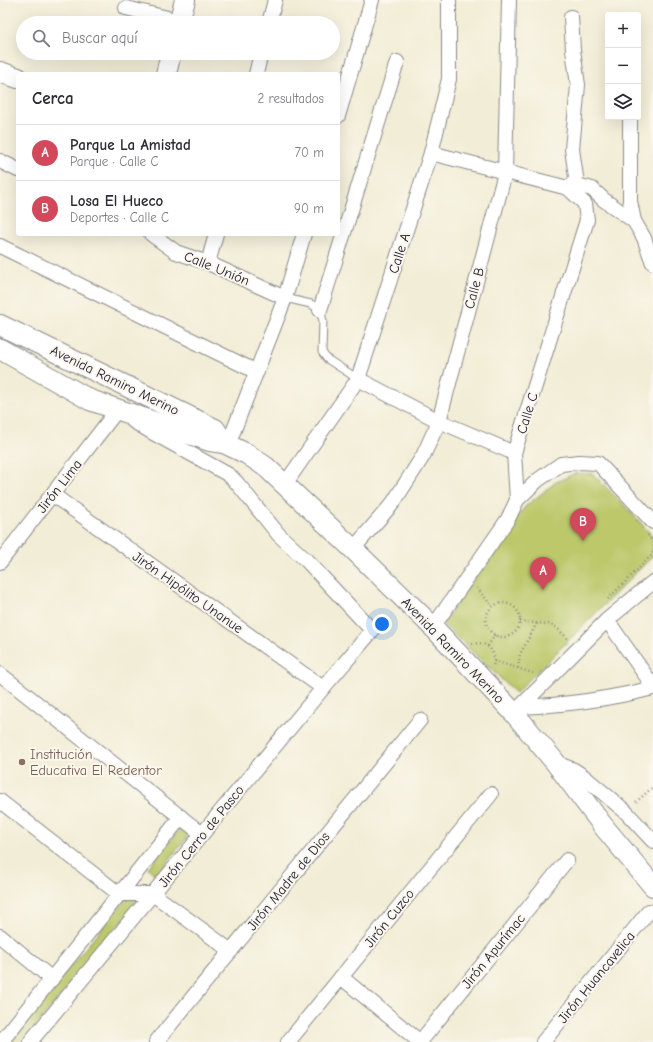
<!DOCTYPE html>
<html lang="es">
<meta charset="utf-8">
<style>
body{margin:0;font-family:"Comic Neue",sans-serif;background:#f7f7f7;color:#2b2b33}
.controls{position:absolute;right:12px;top:12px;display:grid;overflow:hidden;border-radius:4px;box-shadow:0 4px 16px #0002}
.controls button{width:36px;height:36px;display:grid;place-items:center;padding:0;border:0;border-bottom:1px solid #e1e1e2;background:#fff;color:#2b2b33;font:20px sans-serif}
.you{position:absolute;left:382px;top:624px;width:14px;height:14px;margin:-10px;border:3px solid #fff;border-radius:50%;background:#1a73e8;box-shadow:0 0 0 6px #1a73e833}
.badge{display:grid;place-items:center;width:26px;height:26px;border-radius:50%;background:#d1495b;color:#fff;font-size:13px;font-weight:700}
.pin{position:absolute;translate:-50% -33px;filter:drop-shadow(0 1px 2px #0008)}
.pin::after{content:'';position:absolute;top:21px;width:14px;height:12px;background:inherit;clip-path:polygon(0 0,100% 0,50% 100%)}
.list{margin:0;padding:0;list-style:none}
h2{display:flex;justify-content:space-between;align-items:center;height:52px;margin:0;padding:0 16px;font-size:17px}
h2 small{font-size:13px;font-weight:400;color:#7c7c81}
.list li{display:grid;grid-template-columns:26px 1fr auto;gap:12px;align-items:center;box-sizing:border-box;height:56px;padding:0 16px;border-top:1px solid #e1e1e2}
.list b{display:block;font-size:15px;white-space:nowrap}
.list p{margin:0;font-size:13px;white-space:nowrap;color:#7c7c81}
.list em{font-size:13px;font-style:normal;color:#7c7c81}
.icon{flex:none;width:22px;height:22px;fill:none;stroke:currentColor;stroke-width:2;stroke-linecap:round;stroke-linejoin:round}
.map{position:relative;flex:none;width:653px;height:1042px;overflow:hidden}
.search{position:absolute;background:#fff;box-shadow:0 4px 16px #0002;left:16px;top:16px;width:324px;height:44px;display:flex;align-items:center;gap:10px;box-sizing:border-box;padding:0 14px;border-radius:22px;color:#7c7c81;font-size:15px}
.panel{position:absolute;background:#fff;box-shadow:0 4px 16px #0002;left:16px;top:72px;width:324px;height:164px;border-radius:4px}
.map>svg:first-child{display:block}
</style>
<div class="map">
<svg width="653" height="1042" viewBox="0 0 653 1042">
<rect width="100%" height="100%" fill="#fbf7ec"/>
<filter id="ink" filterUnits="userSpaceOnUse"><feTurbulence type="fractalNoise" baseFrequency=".025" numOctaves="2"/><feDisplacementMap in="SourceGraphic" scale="8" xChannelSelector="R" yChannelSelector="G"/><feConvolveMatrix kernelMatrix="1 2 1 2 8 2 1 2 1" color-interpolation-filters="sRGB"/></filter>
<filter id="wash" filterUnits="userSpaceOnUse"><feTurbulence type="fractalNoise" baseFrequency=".012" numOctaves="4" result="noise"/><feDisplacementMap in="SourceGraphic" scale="16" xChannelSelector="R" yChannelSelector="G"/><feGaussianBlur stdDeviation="0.9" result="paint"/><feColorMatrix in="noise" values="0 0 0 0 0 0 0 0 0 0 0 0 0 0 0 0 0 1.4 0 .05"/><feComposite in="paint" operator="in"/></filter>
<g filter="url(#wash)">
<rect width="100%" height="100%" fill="#f2edd6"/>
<g fill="#bcc86a" stroke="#6f7552">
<polygon points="576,473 593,474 624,505 648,531 653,539 653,556 516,693 443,624 514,520 526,506 556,482"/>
<polygon points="181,828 189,835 156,876 148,868"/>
<polygon points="126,899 136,900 135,905 23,1042 8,1042"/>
</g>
</g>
<g filter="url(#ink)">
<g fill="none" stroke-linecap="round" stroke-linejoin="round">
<g stroke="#8a8888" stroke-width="9">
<polyline id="lane" points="285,298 311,304 320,310 323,321 322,352 327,359 358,379"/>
</g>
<g stroke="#8a8888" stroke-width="16">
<g id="street">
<polyline points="126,8 180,21"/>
<polyline points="269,23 275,0"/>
<polyline points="256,74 261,53"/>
<polyline points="338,116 372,0"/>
<polyline points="630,117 630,201 634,221"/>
<polyline points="431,153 568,188 581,186 592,189 604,200 634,221 644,238 653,263"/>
<polyline points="0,161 18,170"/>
<polyline points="151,234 176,252 208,263 285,298"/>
<polyline points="0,246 257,372"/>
<polyline points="208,263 216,234"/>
<polyline points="320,310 397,62"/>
<polyline points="358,379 439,421 514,453"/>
<polyline points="228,445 285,298 304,234"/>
<polyline points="285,484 358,379 431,153 449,79 449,0"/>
<polyline points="53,495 323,688"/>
<polyline points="517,500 538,480 561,464 579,462 598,463 653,522"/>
<polyline points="353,549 393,503 423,456 439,421 505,173 509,0"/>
<polyline points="0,562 118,409"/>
<polyline points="607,620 653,686"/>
<polyline points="433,627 508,519 517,500 514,453 587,220 585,204 568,188 574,184 576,177 572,149 578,85 573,50 571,17"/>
<polyline points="0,674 202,834"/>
<path d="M520 707C564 705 610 699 653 688"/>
<polyline points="514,713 607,620 653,582"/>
<polyline points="556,763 574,770 583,776 625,811 653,841"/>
<polyline points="0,801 119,894 153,894 231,951"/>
<polyline points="0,936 52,979"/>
<polyline points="341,977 420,1042"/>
<polyline points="1,1042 181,817"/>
<polyline points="30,1042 323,688 371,632 369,627 307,561 279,535 237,483 229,475 155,434 133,421"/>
<polyline points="156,1042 420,720"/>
<polyline points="288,1042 491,794"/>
<polyline points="420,1042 567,860"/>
<polyline points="543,1042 649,911"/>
</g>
</g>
<g stroke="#8a8888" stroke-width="22">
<g id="secondary">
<polyline points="179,23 185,0"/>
<polyline points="0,72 18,78"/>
<polyline points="166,74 171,53"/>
<polyline points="0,325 215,429 224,443"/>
<polyline points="0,349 90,400 210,441 224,443 247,454 266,467 353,549 433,627 514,713 555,762 604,827 653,886"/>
</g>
</g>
<g stroke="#8a8888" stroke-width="2.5" stroke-dasharray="1 3" stroke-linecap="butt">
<polyline points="648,535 653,542"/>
<polyline points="477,588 492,606"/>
<polyline points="608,599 652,555 653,552"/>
<circle cx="503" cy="620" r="17"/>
<polyline points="520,622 550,624 557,628 568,639"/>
<path d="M472 644C485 640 498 651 493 666"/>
<polyline points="488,646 495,635"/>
<polyline points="494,661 533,673"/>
<polyline points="518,668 520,654 537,623"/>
<polyline points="636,802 653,787"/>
</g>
<use href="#lane" stroke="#fff" stroke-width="7"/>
<use href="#street" stroke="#fff" stroke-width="14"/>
<use href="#secondary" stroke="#fff" stroke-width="20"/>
</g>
</g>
<circle fill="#8d6e63" stroke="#fbf7ec" stroke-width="1.5" cx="22" cy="762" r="4"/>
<g text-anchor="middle" stroke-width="4" stroke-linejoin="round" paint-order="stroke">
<g font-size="14" fill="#22223b" stroke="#fbf7ec">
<text transform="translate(399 253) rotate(-72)" y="5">Calle A</text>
<text transform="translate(217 268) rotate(22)" y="5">Calle Unión</text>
<text transform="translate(474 288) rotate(-75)" y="5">Calle B</text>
<text transform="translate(115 380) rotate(26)" y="5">Avenida Ramiro Merino</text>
<text transform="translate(527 413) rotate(-73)" y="5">Calle C</text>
<text transform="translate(59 486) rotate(-52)" y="5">Jirón Lima</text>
<text transform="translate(188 592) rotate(35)" y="5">Jirón Hipólito Unanue</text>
<text transform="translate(453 650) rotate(46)" y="5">Avenida Ramiro Merino</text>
<text transform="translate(201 836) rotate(-51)" y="5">Jirón Cerro de Pasco</text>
<text transform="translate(288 881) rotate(-51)" y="5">Jirón Madre de Dios</text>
<text transform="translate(389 918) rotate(-51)" y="5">Jirón Cuzco</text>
<text transform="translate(493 951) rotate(-51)" y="5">Jirón Apurímac</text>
<text transform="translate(596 977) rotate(-51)" y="5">Jirón Huancavelica</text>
</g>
<g font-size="14" fill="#785e54" stroke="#fbf7ec" text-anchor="start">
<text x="30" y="759">Institución<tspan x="30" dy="16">Educativa El Redentor</tspan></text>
</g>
</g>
</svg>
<div class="controls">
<button>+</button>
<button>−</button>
<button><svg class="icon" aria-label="layers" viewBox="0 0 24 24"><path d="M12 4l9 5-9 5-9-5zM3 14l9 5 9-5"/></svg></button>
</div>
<div class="you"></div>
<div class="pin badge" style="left:543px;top:590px">A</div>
<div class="pin badge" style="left:583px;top:541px">B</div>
<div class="search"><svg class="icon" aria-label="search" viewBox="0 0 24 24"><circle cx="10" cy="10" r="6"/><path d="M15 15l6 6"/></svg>Buscar aquí</div>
<section class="panel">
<h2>Cerca<small>2 resultados</small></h2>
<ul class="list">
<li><span class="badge">A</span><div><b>Parque La Amistad</b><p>Parque · Calle C</p></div><em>70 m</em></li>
<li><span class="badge">B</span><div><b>Losa El Hueco</b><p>Deportes · Calle C</p></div><em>90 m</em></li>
</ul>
</section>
</div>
